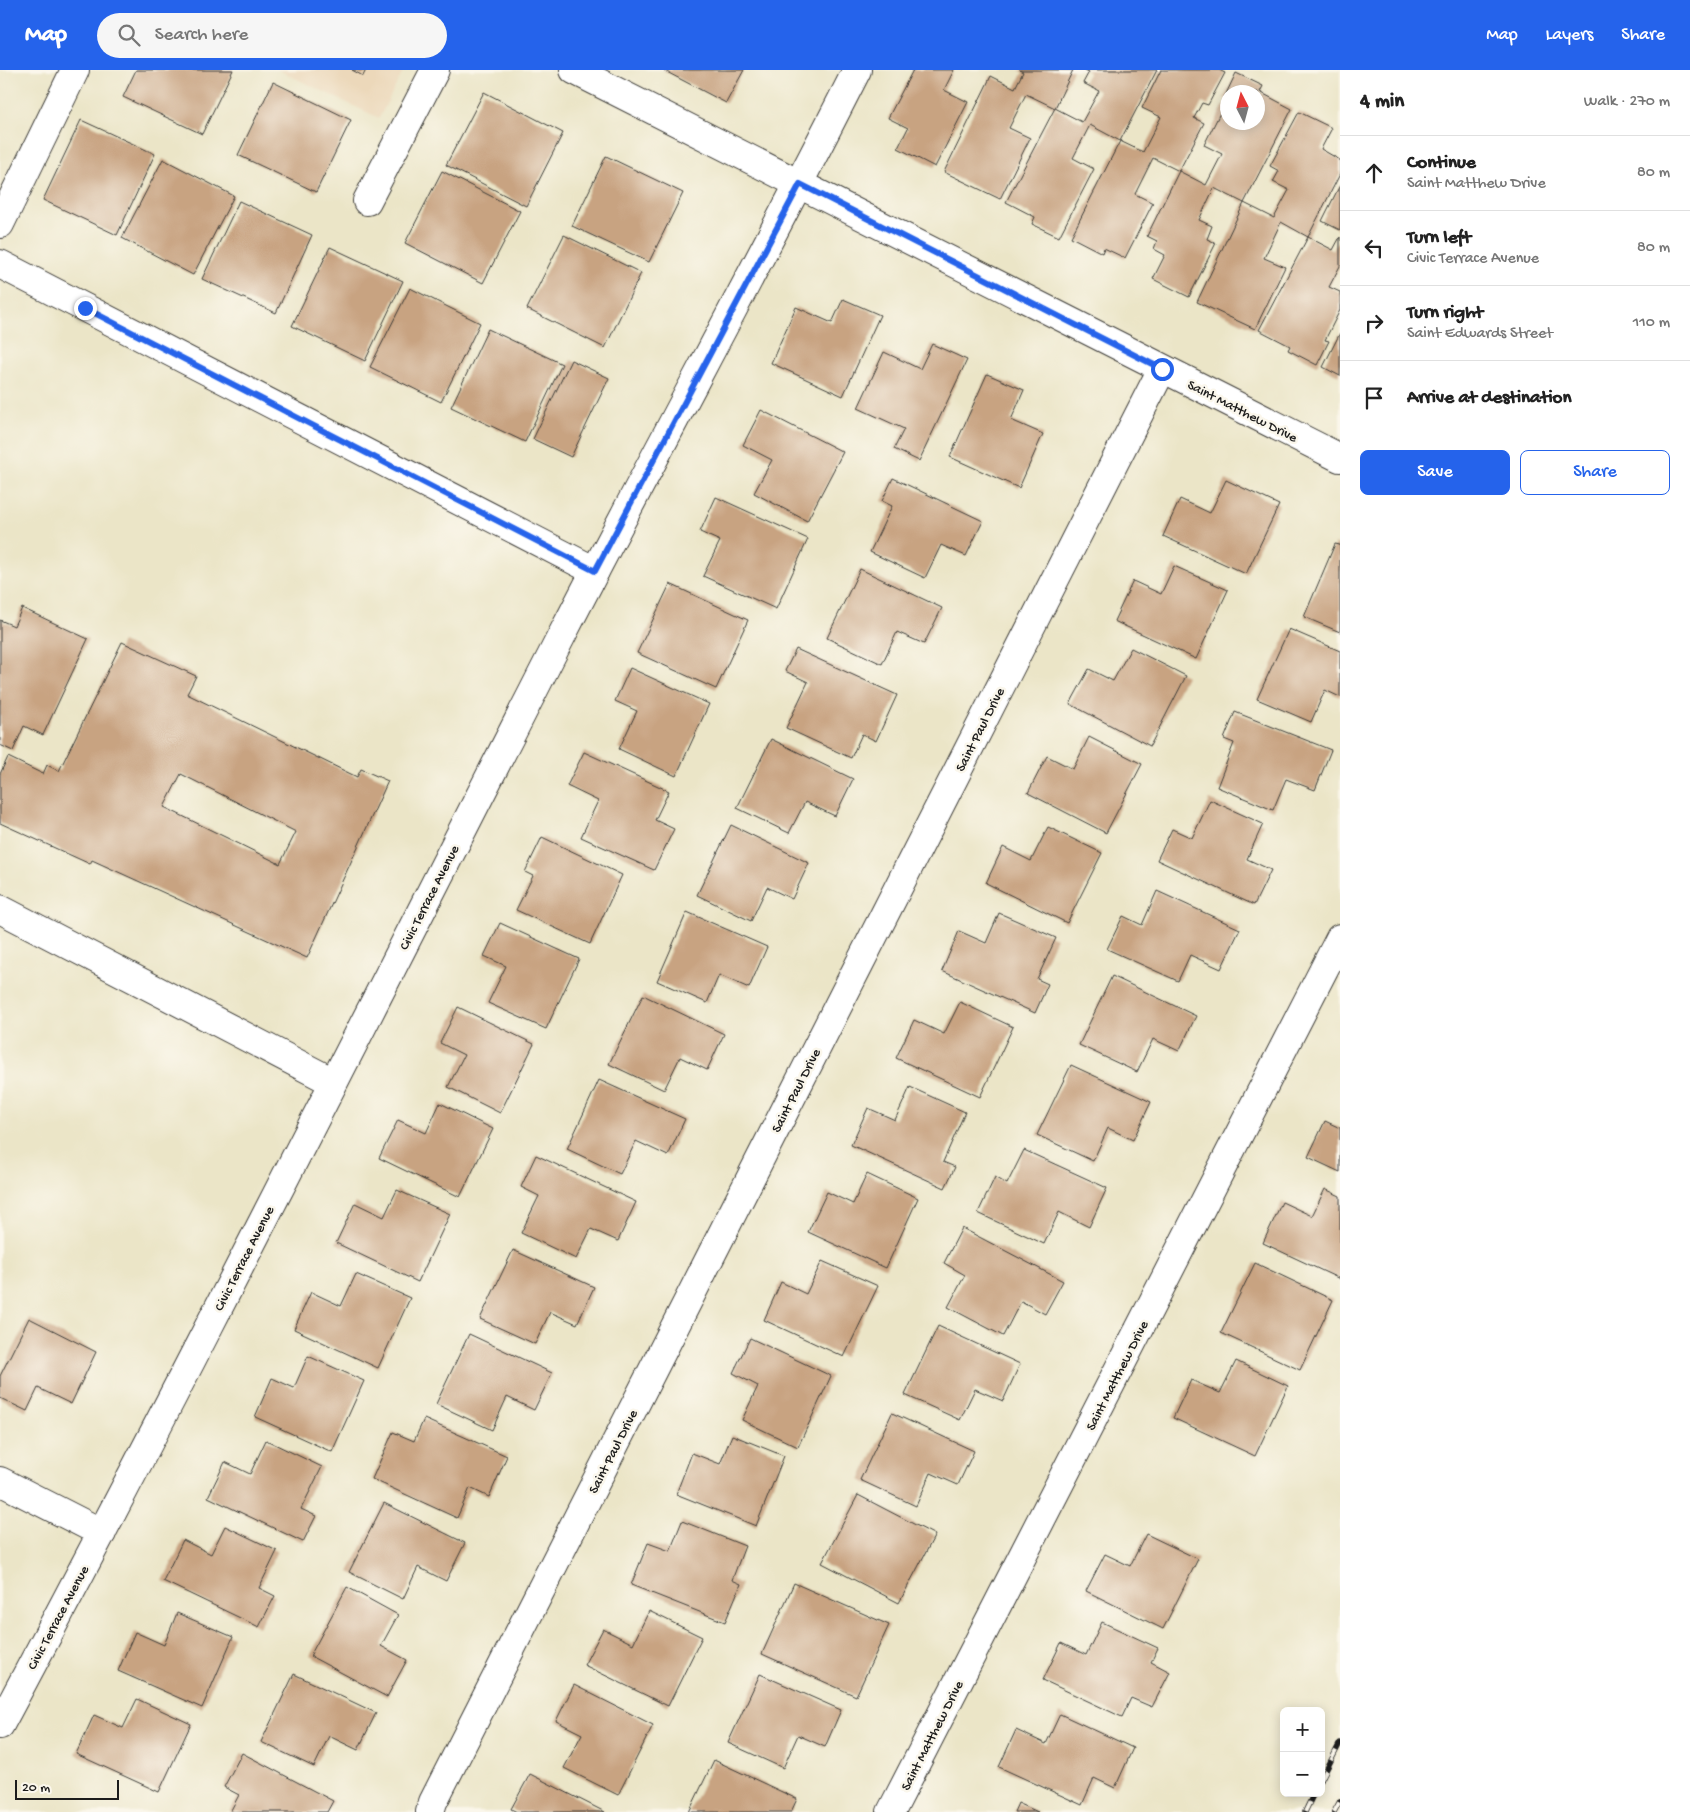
<!DOCTYPE html>
<meta charset="utf-8">
<style>
body{margin:0;font-family:"Gochi Hand",sans-serif;background:#f6f6f6;color:#222}
.controls{position:absolute;right:15px;bottom:15px;display:grid;overflow:hidden;border-radius:8px;box-shadow:0 2px 12px #0003}
.controls button{width:45px;height:45px;display:grid;place-items:center;padding:0;border:0;border-bottom:1px solid #e0e0e0;background:#fff;color:#222;font:25px sans-serif}
.compass{position:absolute;left:1220px;top:15px;width:45px;height:45px;border-radius:50%;background:#fff;box-shadow:0 2px 12px #0003;rotate:354deg}
.scale{position:absolute;left:15px;bottom:12px;width:104px;box-sizing:border-box;padding-left:5px;border:2px solid #1c1c1c;border-top:0;font-size:14px;line-height:18px;white-space:nowrap;color:#1c1c1c;-webkit-text-stroke:4px #fbf7ec;paint-order:stroke}
.stop{position:absolute;width:15px;height:15px;margin:-11px;border:4px solid #2563eb;border-radius:50%;background:#fff}
.stop.end{background:#2563eb;border-color:#fff;box-shadow:0 1px 5px #0008}
.list{margin:0;padding:0;list-style:none}
h2{display:flex;justify-content:space-between;align-items:center;height:65px;margin:0;padding:0 20px;font-size:21px}
h2 small{font-size:16px;font-weight:400;color:#767676}
.list li{display:grid;grid-template-columns:32px 1fr auto;gap:15px;align-items:center;box-sizing:border-box;height:75px;padding:0 20px;border-top:1px solid #e0e0e0}
.list b{display:block;font-size:19px;white-space:nowrap}
.list p{margin:0;font-size:16px;white-space:nowrap;color:#767676}
.list em{font-size:16px;font-style:normal;color:#767676}
.actions{display:flex;gap:10px;padding:15px 20px}
.actions a{flex:1;padding:11px 0;border:1px solid #2563eb;border-radius:8px;text-align:center;font-size:18px;color:#2563eb}
.actions .main{background:#2563eb;color:#fff}
.icon{flex:none;width:28px;height:28px;fill:none;stroke:currentColor;stroke-width:2;stroke-linecap:round;stroke-linejoin:round}
.map{position:relative;flex:none;width:1340px;height:1742px;overflow:hidden}
header{display:flex;align-items:center;gap:30px;box-sizing:border-box;height:70px;padding:0 25px;background:#2563eb;color:#fff}
header strong{font-size:24px}
nav{display:flex;gap:28px;margin-inline-start:auto;font-size:18px}
.search{width:350px;height:45px;background:#f6f6f6;display:flex;align-items:center;gap:12px;box-sizing:border-box;padding:0 18px;border-radius:28px;color:#767676;font-size:19px}
main{display:flex}
aside{flex:1;background:#fff}
.map>svg:first-child{display:block}
</style>
<header>
<strong>Map</strong>
<div class="search"><svg class="icon" aria-label="search" viewBox="0 0 24 24"><circle cx="10" cy="10" r="6"/><path d="M15 15l6 6"/></svg>Search here</div>
<nav><a>Map</a><a>Layers</a><a>Share</a></nav>
</header>
<main>
<div class="map">
<svg width="1340" height="1742" viewBox="0 0 1340 1742">
<rect width="100%" height="100%" fill="#fbf7ec"/>
<filter id="ink" filterUnits="userSpaceOnUse"><feTurbulence type="fractalNoise" baseFrequency=".02" numOctaves="2"/><feDisplacementMap in="SourceGraphic" scale="10" xChannelSelector="R" yChannelSelector="G"/><feConvolveMatrix kernelMatrix="1 2 1 2 8 2 1 2 1" color-interpolation-filters="sRGB"/></filter>
<filter id="wash" filterUnits="userSpaceOnUse"><feTurbulence type="fractalNoise" baseFrequency=".0096" numOctaves="4" result="noise"/><feDisplacementMap in="SourceGraphic" scale="20" xChannelSelector="R" yChannelSelector="G"/><feGaussianBlur stdDeviation="1.12" result="paint"/><feColorMatrix in="noise" values="0 0 0 0 0 0 0 0 0 0 0 0 0 0 0 0 0 1.4 0 .05"/><feComposite in="paint" operator="in"/></filter>
<g filter="url(#wash)">
<rect width="100%" height="100%" fill="#ebe5c7"/>
<polygon fill="#ecd8ba" points="278,0 404,0 379,48"/>
<g id="blocks">
<g fill="#c8a381" fill-rule="evenodd">
<polygon points="136,0 233,0 202,64 123,27"/>
<polygon points="352,0 366,0 363,6"/>
<polygon points="663,0 744,0 726,33"/>
<polygon points="913,0 954,0 944,20 968,32 935,97 898,78 908,58 888,48"/>
<polygon points="1019,0 1073,0 1055,38 1026,24 1009,58 1030,68 1000,129 944,102 991,6 1015,18 1023,2"/>
<polygon points="1085,0 1157,0 1120,71 1090,55 1073,88 1094,99 1059,167 1032,154 1035,147 1006,132 1055,38 1082,52 1099,21 1083,13 1089,2"/>
<path d="M1161 0H1219L1225 3 1208 35 1202 33 1194 48 1204 53 1179 101 1206 115 1222 84 1204 75 1227 29 1224 28 1236 3 1263 16 1260 22 1292 39 1244 133 1214 118 1199 150 1212 156 1207 169 1216 173 1189 227 1153 209 1165 185 1154 179 1157 171 1147 166 1179 101 1153 88 1135 124 1153 133 1125 188 1104 178 1102 183 1071 167 1120 71 1143 82 1161 47 1142 38ZM1228 22H1258V52H1228Z"/>
<polygon points="273,12 351,50 316,122 238,85"/>
<polygon points="484,22 563,63 526,136 446,95"/>
<polygon points="1299,42 1332,58 1321,79 1340,90 1340,104 1308,167 1281,152 1264,188 1285,197 1255,259 1197,232 1244,133 1274,148 1289,120 1273,112 1279,101 1270,96"/>
<polygon points="81,50 155,84 117,165 43,130"/>
<polygon points="606,86 683,123 649,192 572,156"/>
<polygon points="163,89 234,126 193,205 122,168"/>
<polygon points="442,101 520,141 483,213 405,173"/>
<polygon points="1340,115 1340,160 1322,151"/>
<polygon points="239,131 312,165 276,243 202,209"/>
<polygon points="564,165 641,203 605,278 527,239"/>
<polygon points="1308,167 1333,180 1340,167 1340,196 1329,217 1340,222 1340,240 1325,270 1329,271 1317,295 1288,280 1290,276 1259,260"/>
<polygon points="330,177 403,211 365,291 292,256"/>
<polygon points="410,218 480,253 441,332 370,297"/>
<polygon points="843,229 880,245 843,326 771,293 796,237 832,253"/>
<polygon points="488,259 562,294 525,372 451,337"/>
<polygon points="1340,263 1340,306 1323,297"/>
<polygon points="932,274 967,290 919,391 894,379 904,359 858,338 884,282 920,299"/>
<polygon points="571,290 609,308 571,387 533,369"/>
<polygon points="987,304 1024,320 1011,350 1043,364 1019,418 950,387"/>
<polygon points="761,340 843,382 807,451 754,423 772,390 743,375"/>
<polygon points="893,408 983,451 966,486 941,475 925,508 870,482 892,436 882,431"/>
<polygon points="1226,410 1279,435 1246,504 1163,466 1180,429 1210,443"/>
<polygon points="716,427 808,469 776,539 703,506 720,471 700,462"/>
<polygon points="1335,474 1340,475 1340,562 1304,547"/>
<polygon points="1174,496 1228,520 1196,589 1114,551 1133,511 1161,524"/>
<polygon points="860,499 942,538 924,574 897,562 882,594 827,568"/>
<polygon points="670,514 748,550 716,619 637,583"/>
<polygon points="22,538 88,569 43,665 24,656 13,681 0,675 0,550 14,556"/>
<polygon points="1289,559 1340,581 1340,627 1325,620 1311,652 1257,629"/>
<path d="M122 572 196 606 187 624 357 707 361 699 388 711 307 888 92 790 90 794 0 753V704L8 687 43 704 47 695 59 701ZM181 704 296 762 280 794 164 737Z"/>
<polygon points="1131,578 1186,606 1150,676 1070,634 1089,599 1113,611"/>
<polygon points="796,579 897,625 876,671 862,664 851,688 786,658 808,612 785,601"/>
<polygon points="630,598 709,634 676,706 619,679 637,641 615,631"/>
<polygon points="1235,642 1331,680 1315,720 1286,709 1273,740 1217,717 1234,673 1224,669"/>
<polygon points="1089,667 1142,694 1106,763 1028,723 1047,686 1073,699"/>
<polygon points="771,669 853,709 835,746 805,732 789,763 737,738"/>
<polygon points="584,682 669,721 655,750 674,759 654,800 581,767 598,731 567,716"/>
<polygon points="1210,730 1263,754 1247,789 1271,800 1254,835 1157,790 1172,759 1192,768"/>
<polygon points="731,755 809,793 792,829 767,817 751,851 697,825"/>
<polygon points="1048,757 1102,783 1067,853 986,813 1003,777 1031,791"/>
<polygon points="542,767 622,805 590,874 516,840 533,806 525,802"/>
<polygon points="1157,821 1240,859 1221,899 1190,885 1178,911 1107,879 1123,846 1142,855"/>
<polygon points="687,842 767,877 749,918 719,905 707,933 657,911"/>
<polygon points="999,843 1056,868 1037,909 1048,914 1035,943 942,901 959,861 986,873"/>
<polygon points="500,853 579,889 546,959 488,933 506,896 484,886"/>
<polygon points="1112,906 1196,946 1179,981 1153,969 1137,1002 1079,975"/>
<polygon points="643,925 724,964 707,1000 680,987 664,1020 609,994"/>
<polygon points="960,932 1013,957 980,1027 896,988 914,950 944,964"/>
<polygon points="458,937 534,974 500,1043 448,1017 464,985 440,973"/>
<polygon points="1071,995 1151,1032 1133,1070 1108,1058 1093,1091 1037,1065"/>
<polygon points="599,1010 685,1049 668,1086 636,1071 620,1104 567,1079"/>
<polygon points="910,1017 965,1042 943,1092 955,1097 945,1118 851,1075 868,1038 895,1050"/>
<polygon points="440,1033 493,1059 460,1127 379,1088 398,1050 426,1063"/>
<polygon points="1325,1051 1340,1058 1340,1102 1308,1087"/>
<polygon points="1024,1080 1107,1118 1089,1157 1059,1142 1044,1174 978,1143 995,1107 1007,1114"/>
<polygon points="536,1085 636,1132 618,1171 591,1159 576,1189 521,1163 539,1126 521,1117"/>
<polygon points="867,1104 918,1128 886,1198 808,1162 827,1122 853,1134"/>
<polygon points="1325,1119 1340,1126 1340,1209 1263,1173 1282,1132 1312,1146"/>
<polygon points="397,1120 450,1144 418,1212 336,1173 355,1133 384,1147"/>
<polygon points="962,1158 1063,1211 1045,1244 1021,1231 1003,1266 948,1237 965,1205 944,1193"/>
<polygon points="513,1180 594,1217 577,1254 550,1242 535,1274 480,1249"/>
<polygon points="822,1191 878,1216 844,1287 764,1250 781,1212 806,1224"/>
<polygon points="1255,1193 1333,1230 1300,1300 1221,1263"/>
<polygon points="356,1204 410,1228 378,1298 294,1259 311,1222 341,1236"/>
<polygon points="29,1248 96,1282 71,1334 38,1318 27,1341 0,1328 0,1306"/>
<polygon points="938,1256 1020,1294 1003,1331 975,1319 960,1350 905,1325"/>
<polygon points="469,1264 552,1303 534,1340 507,1327 492,1360 436,1334"/>
<polygon points="750,1268 831,1306 798,1377 742,1350 758,1316 733,1303"/>
<polygon points="308,1286 364,1311 332,1382 255,1347 272,1308 294,1318"/>
<polygon points="1236,1291 1288,1316 1255,1386 1173,1348 1191,1310 1220,1323"/>
<polygon points="892,1343 974,1381 958,1415 931,1403 916,1436 860,1410"/>
<polygon points="424,1349 507,1386 489,1427 470,1418 457,1448 372,1409 393,1362 414,1371"/>
<polygon points="732,1365 784,1386 756,1456 676,1424 692,1383 720,1394"/>
<polygon points="266,1370 322,1397 301,1439 316,1446 303,1472 208,1427 225,1392 250,1404"/>
<polygon points="858,1425 935,1465 899,1533 822,1493"/>
<polygon points="384,1433 465,1473 446,1511 418,1497 403,1529 349,1502"/>
<polygon points="682,1451 745,1476 732,1510 741,1514 725,1552 631,1515 648,1473 670,1481"/>
<polygon points="225,1456 277,1481 259,1518 275,1526 259,1557 163,1511 183,1470 211,1484"/>
<polygon points="1146,1464 1198,1489 1163,1559 1086,1521 1105,1484 1130,1496"/>
<polygon points="794,1513 889,1555 856,1626 762,1584"/>
<polygon points="347,1517 398,1545 381,1576 407,1590 387,1627 310,1586"/>
<polygon points="649,1541 702,1567 668,1636 584,1595 603,1559 633,1574"/>
<polygon points="177,1543 233,1567 202,1638 118,1601 135,1562 164,1575"/>
<polygon points="1102,1552 1158,1578 1151,1592 1170,1602 1152,1637 1131,1628 1122,1647 1043,1610 1061,1573 1086,1585"/>
<polygon points="294,1604 376,1643 358,1680 329,1666 314,1697 261,1672"/>
<polygon points="760,1604 841,1640 825,1677 798,1665 783,1698 728,1673"/>
<polygon points="574,1615 653,1655 618,1725 564,1698 582,1664 556,1651"/>
<polygon points="137,1629 191,1654 159,1722 76,1684 94,1645 123,1658"/>
<polygon points="1060,1644 1133,1678 1115,1718 1094,1708 1082,1735 999,1697 1016,1660 1046,1674"/>
<polygon points="242,1683 333,1731 327,1742 230,1742 239,1725 224,1717"/>
<polygon points="714,1690 797,1729 791,1742 689,1742"/>
<polygon points="530,1704 605,1742 517,1742 511,1739"/>
<polygon points="1018,1733 1038,1742 1014,1742"/>
</g>
</g>
</g>
<g filter="url(#ink)">
<use href="#blocks" fill-opacity="0" stroke="#3b3a36" stroke-width="1"/>
<g fill="none" stroke-linecap="round" stroke-linejoin="round">
<g stroke="#3b3a36" stroke-width="30">
<g id="minor">
<polyline points="574,0 1340,388"/>
<polyline points="367,131 435,0"/>
<polyline points="0,154 75,0"/>
<polyline points="0,194 595,501"/>
<polyline points="0,839 333,1012"/>
<polyline points="0,1411 102,1463"/>
<path d="M0 1655C193 1294 376 928 562 565 659 376 761 190 857 0"/>
<polyline points="430,1742 433,1732 1162,299"/>
<polyline points="891,1742 1340,868"/>
</g>
</g>
<use href="#minor" stroke="#fff" stroke-width="28"/>
<g stroke="#1c1c1c" stroke-width="5.5">
<g id="rail">
<polyline points="1321,1710 1340,1673"/>
<polyline points="1305,1742 1314,1723"/>
<polyline points="1334,1742 1340,1731"/>
</g>
</g>
<use href="#rail" stroke="#fbf7ec" stroke-width="4" stroke-dasharray="11" stroke-linecap="butt"/>
</g>
</g>
<g fill="none" stroke-linecap="round" stroke-linejoin="round" filter="url(#ink)">
<polyline stroke="#2563eb" stroke-width="6" points="85,238 595,501 800,114 1162,299"/>
</g>
<g text-anchor="middle" stroke-width="5" stroke-linejoin="round" paint-order="stroke">
<g font-size="14" fill="#1c1c1c" stroke="#fbf7ec">
<text transform="translate(1243 340) rotate(27)" y="5">Saint Matthew Drive</text>
<text transform="translate(979 659) rotate(-63)" y="5">Saint Paul Drive</text>
<text transform="translate(428 827) rotate(-63)" y="5">Civic Terrace Avenue</text>
<text transform="translate(795 1020) rotate(-63)" y="5">Saint Paul Drive</text>
<text transform="translate(243 1188) rotate(-63)" y="5">Civic Terrace Avenue</text>
<text transform="translate(1116 1305) rotate(-63)" y="5">Saint Matthew Drive</text>
<text transform="translate(612 1381) rotate(-63)" y="5">Saint Paul Drive</text>
<text transform="translate(57 1547) rotate(-62)" y="5">Civic Terrace Avenue</text>
<text transform="translate(931 1665) rotate(-63)" y="5">Saint Matthew Drive</text>
</g>
</g>
</svg>
<div class="controls">
<button>+</button>
<button>−</button>
</div>
<svg class="compass" viewBox="-18 -18 36 36"><path d="M0-13l5 13h-10z" fill="#e53935"/><path d="M0 13l5-13h-10z" fill="#767676"/></svg>
<div class="scale">20 m</div>
<div class="stop" style="left:1162px;top:299px"></div>
<div class="stop end" style="left:85px;top:238px"></div>
</div>
<aside>
<h2>4 min<small>Walk · 270 m</small></h2>
<ul class="list">
<li><svg class="icon" aria-label="ahead" viewBox="0 0 24 24"><path d="M12 20V5M6 11l6-6 6 6"/></svg><div><b>Continue</b><p>Saint Matthew Drive</p></div><em>80 m</em></li>
<li><svg class="icon" aria-label="left" viewBox="0 0 24 24"><path d="M17 20v-9H6M10 6l-5 5 5 5"/></svg><div><b>Turn left</b><p>Civic Terrace Avenue</p></div><em>80 m</em></li>
<li><svg class="icon" aria-label="right" viewBox="0 0 24 24"><path d="M7 20v-9h11M14 6l5 5-5 5"/></svg><div><b>Turn right</b><p>Saint Edwards Street</p></div><em>110 m</em></li>
<li><svg class="icon" aria-label="arrive" viewBox="0 0 24 24"><path d="M6 21V4h12l-3 4 3 4H6"/></svg><div><b>Arrive at destination</b></div></li>
</ul>
<div class="actions"><a class="main">Save</a><a>Share</a></div>
</aside>
</main>
